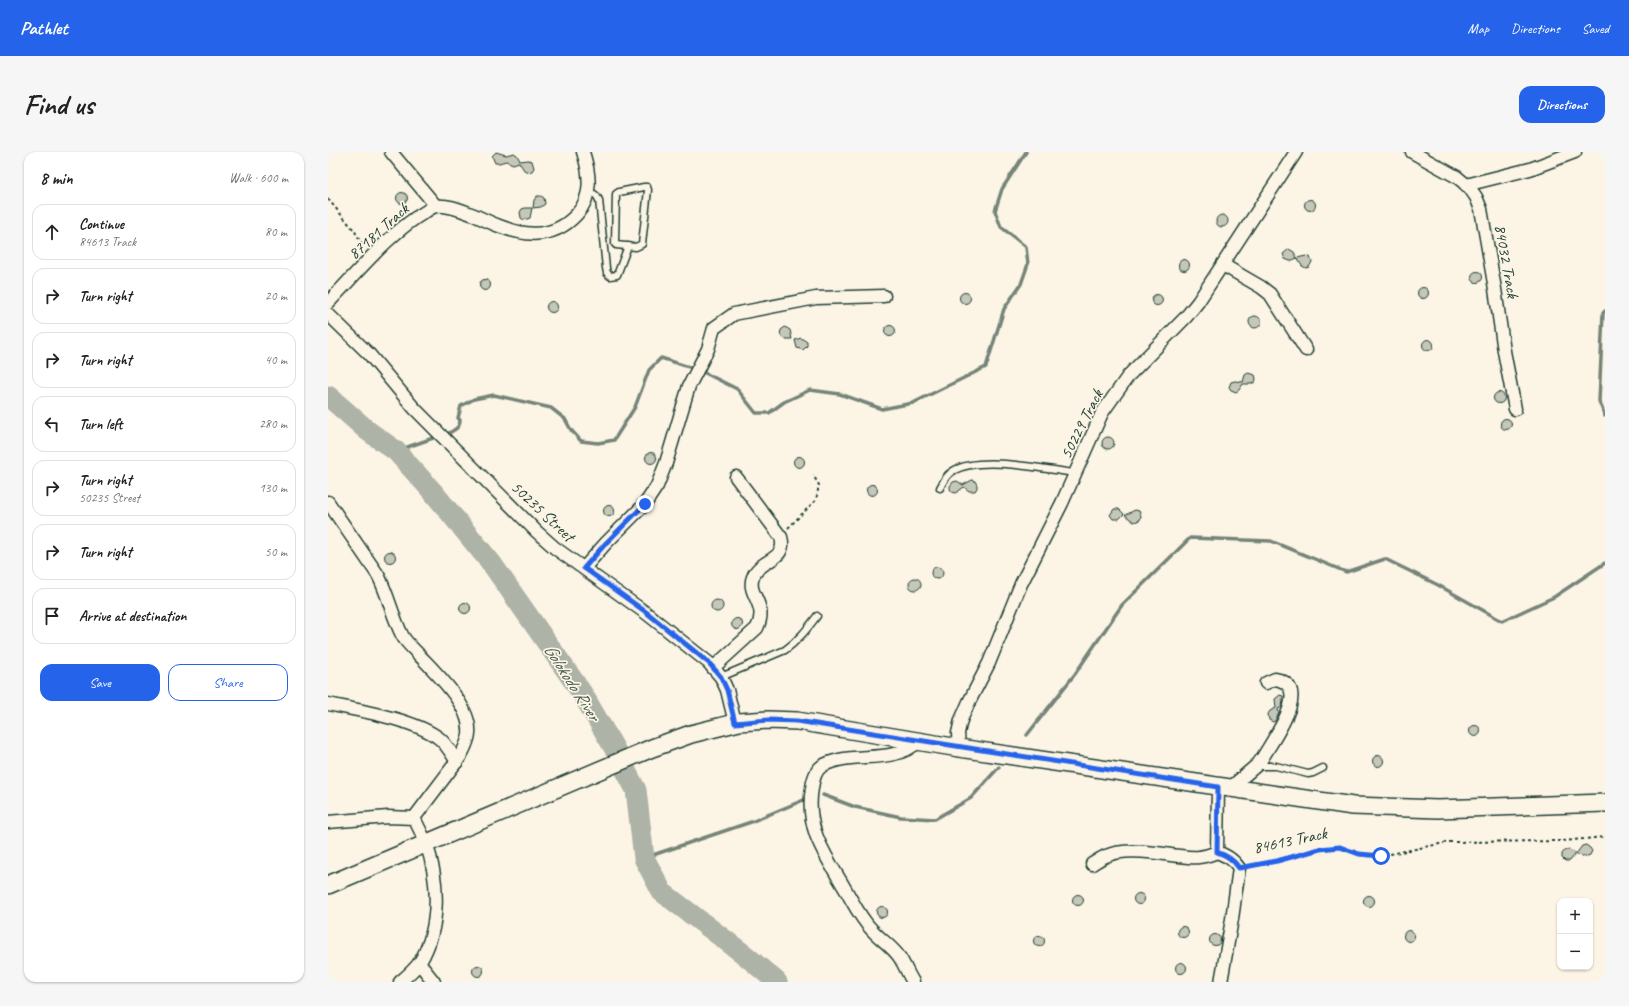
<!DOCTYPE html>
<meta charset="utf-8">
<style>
body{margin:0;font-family:Caveat,sans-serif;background:#f6f6f6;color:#222}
.controls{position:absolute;right:12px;bottom:12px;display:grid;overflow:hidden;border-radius:8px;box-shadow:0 1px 3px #0004}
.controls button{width:36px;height:36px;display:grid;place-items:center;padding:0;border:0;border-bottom:1px solid #e0e0e0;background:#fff;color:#222;font:20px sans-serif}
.stop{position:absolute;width:12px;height:12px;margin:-9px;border:3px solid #2563eb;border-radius:50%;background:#fff}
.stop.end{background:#2563eb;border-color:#fff;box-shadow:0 1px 4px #0008}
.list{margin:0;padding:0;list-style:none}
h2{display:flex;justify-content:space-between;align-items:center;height:52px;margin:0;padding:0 16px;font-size:17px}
h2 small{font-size:13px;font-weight:400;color:#767676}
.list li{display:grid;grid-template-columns:26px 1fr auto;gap:12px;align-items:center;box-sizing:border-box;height:56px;margin:0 8px 8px;padding:0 8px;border:1px solid #e0e0e0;border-radius:12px}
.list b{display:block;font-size:15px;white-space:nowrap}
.list p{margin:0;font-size:13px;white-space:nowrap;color:#767676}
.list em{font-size:13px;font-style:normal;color:#767676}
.actions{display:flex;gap:8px;padding:12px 16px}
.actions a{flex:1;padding:9px 0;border:1px solid #2563eb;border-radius:12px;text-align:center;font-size:14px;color:#2563eb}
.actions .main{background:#2563eb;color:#fff}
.icon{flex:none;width:22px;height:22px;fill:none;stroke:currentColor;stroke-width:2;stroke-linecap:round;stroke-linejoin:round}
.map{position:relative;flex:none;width:1277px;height:830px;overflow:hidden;border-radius:12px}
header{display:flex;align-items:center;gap:24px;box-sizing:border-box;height:56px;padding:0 20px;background:#2563eb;color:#fff}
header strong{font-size:19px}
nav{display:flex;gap:22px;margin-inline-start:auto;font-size:14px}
.intro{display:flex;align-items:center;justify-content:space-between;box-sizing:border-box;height:96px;padding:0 24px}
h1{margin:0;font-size:28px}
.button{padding:10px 18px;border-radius:12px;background:#2563eb;color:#fff;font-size:14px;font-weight:700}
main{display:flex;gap:24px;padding:0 24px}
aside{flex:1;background:#fff;border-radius:12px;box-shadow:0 1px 3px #0004}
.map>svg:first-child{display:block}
</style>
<header>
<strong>Pathlet</strong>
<nav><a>Map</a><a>Directions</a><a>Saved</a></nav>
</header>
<div class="intro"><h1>Find us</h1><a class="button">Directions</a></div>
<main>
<aside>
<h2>8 min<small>Walk · 600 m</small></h2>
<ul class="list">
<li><svg class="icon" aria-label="ahead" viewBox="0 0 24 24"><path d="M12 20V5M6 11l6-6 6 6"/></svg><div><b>Continue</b><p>84613 Track</p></div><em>80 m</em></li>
<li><svg class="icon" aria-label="right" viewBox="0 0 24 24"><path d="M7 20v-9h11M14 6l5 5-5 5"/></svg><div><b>Turn right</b></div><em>20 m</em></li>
<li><svg class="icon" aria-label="right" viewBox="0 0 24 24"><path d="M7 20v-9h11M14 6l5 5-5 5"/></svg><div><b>Turn right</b></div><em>40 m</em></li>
<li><svg class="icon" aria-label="left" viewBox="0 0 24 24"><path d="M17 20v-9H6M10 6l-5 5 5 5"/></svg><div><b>Turn left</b></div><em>280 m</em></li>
<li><svg class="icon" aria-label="right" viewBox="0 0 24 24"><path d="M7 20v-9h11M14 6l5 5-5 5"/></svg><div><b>Turn right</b><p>50235 Street</p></div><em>130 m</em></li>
<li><svg class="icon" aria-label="right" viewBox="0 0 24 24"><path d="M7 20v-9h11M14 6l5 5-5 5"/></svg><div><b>Turn right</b></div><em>50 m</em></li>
<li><svg class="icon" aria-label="arrive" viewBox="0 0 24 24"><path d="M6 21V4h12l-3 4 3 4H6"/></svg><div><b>Arrive at destination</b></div></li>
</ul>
<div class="actions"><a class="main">Save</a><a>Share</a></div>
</aside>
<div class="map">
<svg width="1277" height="830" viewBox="0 0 1277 830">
<rect width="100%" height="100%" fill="#fcf5e5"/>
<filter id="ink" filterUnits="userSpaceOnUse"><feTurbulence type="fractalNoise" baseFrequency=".025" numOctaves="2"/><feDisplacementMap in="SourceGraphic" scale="8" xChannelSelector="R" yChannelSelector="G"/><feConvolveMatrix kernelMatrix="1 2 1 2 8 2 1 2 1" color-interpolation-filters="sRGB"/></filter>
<g filter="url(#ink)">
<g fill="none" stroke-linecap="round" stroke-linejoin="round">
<g stroke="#758479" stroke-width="3.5">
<polyline points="1277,159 1275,161 1271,249 1277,264"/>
<polyline points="371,218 409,237 428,261 441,261 456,250 482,238 512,242 554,257 585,251 658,215 676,157 693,132 700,112 698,95 673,75 667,59 674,37 698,0"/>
<path d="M121 281C126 278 132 276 132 268L130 266 133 254 146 247 166 243 223 256 237 267 243 278 253 289 270 291 286 288 307 255 321 218 333 206 361 215"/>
<polyline points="68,299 108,285"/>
<polyline points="699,583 747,522 794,453 862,386 943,389 1018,420 1057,407 1110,433 1174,469 1226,445 1277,411"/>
<polyline points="495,643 527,655 573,665 607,667 643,646 671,615"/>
<polyline points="316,706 423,670 478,647"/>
</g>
<polyline stroke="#aeb3a7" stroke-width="21" points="0,244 40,279 68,299 105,340 164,412 254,541 285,594 308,638 316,706 334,740 417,803 449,830"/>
</g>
<g fill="#c5c7b9" stroke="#1f3d34">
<polygon points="168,0 178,3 186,1 189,3 192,9 200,8 204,9 206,16 204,19 200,20 196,18 191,10 185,12 178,9 171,11 167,11 164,4"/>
<circle cx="74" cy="46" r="5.5"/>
<polygon points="209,44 213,44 216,46 217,52 213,55 205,56 206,48"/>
<circle cx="982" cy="53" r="5.5"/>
<polygon points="197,56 204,56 202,66 196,68 193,66 192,60 194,57"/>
<circle cx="894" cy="69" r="6"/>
<polygon points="961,97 966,100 969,106 962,109 957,107 955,102"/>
<polygon points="978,104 982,105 984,110 981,115 978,116 974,114 969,106"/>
<circle cx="856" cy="113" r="5.5"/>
<circle cx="1149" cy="125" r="5.5"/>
<circle cx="157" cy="133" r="5.5"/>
<circle cx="1095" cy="141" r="5.5"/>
<circle cx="637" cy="146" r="5.5"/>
<circle cx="829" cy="148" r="5.5"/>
<circle cx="224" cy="155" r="5.5"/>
<circle cx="927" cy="170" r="6"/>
<circle cx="562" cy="179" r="5.5"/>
<polygon points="457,175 462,178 464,187 457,187 452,183 453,178"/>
<polygon points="473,186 479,190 479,194 475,198 469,196 467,188"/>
<circle cx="1100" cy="193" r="5.5"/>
<polygon points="920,221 927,223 928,227 927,230 923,232 915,232 911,238 908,240 903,238 901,235 903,230 907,229 915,230 917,223"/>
<circle cx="1171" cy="246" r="5.5"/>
<circle cx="1178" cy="272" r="5.5"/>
<circle cx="780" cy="291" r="6"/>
<circle cx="323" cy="306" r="5.5"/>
<circle cx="471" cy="310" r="5.5"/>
<polygon points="644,328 647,329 649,333 649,336 647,339 641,339 636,335 628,341 624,340 622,337 622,334 625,330 629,329 635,333"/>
<circle cx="544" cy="338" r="5.5"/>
<circle cx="281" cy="359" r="5.5"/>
<polygon points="786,357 791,357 796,362 791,367 785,367 782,363"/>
<polygon points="807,358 811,359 813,364 812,368 806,370 797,363"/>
<circle cx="62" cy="405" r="5.5"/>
<circle cx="609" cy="421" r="6"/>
<circle cx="587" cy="432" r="6"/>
<circle cx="389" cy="454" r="6"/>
<circle cx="137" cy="456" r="5.5"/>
<circle cx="409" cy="472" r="5.5"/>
<polygon points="952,543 955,544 955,548 954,555 950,557 951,561 947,569 945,570 941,568 940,562 942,559 948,556 947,547"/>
<circle cx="1147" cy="579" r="5.5"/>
<circle cx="1050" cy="609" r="5.5"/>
<polygon points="1258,693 1262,696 1264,699 1262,703 1257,705 1248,702 1254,694"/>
<polygon points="1237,698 1241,698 1248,701 1242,709 1237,709 1234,706 1234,702"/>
<circle cx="811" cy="747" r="5.5"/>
<circle cx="750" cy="748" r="5.5"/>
<circle cx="1041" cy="749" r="5.5"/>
<circle cx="554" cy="760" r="5.5"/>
<circle cx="855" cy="780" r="5.5"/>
<circle cx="1081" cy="784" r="5.5"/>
<circle cx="887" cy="788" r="5.5"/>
<circle cx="711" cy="789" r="5.5"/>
<circle cx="853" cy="816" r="5.5"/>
<circle cx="150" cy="819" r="5.5"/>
</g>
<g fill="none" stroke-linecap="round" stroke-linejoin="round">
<g stroke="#1f3d34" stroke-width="9">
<g id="lane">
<polygon points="316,35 319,35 320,38 314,92 308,95 288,93 287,92 288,42 291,40"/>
<path d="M260 41C266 41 268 42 271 48L278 116 279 121 282 124 289 123 300 94"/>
<path d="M612 336C615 330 618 323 625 319 651 303 716 317 747 321"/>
<path d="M393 525 457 498C470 489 479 477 489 464"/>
<polyline points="929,614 948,614 980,622 985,621 995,616"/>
</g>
</g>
<g stroke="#1f3d34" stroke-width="15">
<g id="street">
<polyline points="63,0 108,54"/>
<polyline points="1084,0 1129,25 1141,35 1148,45 1153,57 1167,137 1176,199 1187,257"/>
<polyline points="1138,33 1202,17 1247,0"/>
<polyline points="895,113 933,135 942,142 978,198"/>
<path d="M0 151C28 122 62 80 97 60 100 58 104 55 108 54 120 52 135 59 146 63 180 79 218 96 249 62 265 44 262 22 255 0"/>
<polyline points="0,162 41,202 86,256 209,380 227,396 318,461 381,511 393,525 399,538 407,571"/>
<path d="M0 350 50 423C60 442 64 463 74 483 78 491 86 497 92 504 109 522 144 555 141 582 140 591 136 597 132 605L86 666C90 674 94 682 98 691 111 728 113 775 92 810 87 817 79 824 72 830"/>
<polyline points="256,416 278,391 317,352 329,334 338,311 361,234 380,197 386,176 406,162 488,146 556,144"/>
<path d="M385 516 429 476C441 452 418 443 425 425 431 407 460 409 453 385L408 325"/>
<path d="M0 552C30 558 89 568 112 587 119 593 124 602 129 610"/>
<polyline points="631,596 630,581 633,568 641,550 661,511 693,432 734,351 774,261 801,223 858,165 870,150 968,0"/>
<path d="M901 637 930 612 935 605C945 587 986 533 947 527L938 531"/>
<polyline points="0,670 60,665 86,666"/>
<path d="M889 700C899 704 905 707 911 716L904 767 893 830"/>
<path d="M764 712C769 709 773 706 778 704 795 696 825 700 843 703 862 705 870 708 889 700L890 635"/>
<polyline points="91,811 106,830"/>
<path d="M585 830C580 822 577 814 572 806 565 795 553 788 544 778 532 766 525 750 516 735 497 702 477 677 484 636 485 628 487 617 496 613 526 598 564 614 591 589"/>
</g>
</g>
<g stroke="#1f3d34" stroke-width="20">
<polyline id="secondary" points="0,733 324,596 363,582 411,570 440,568 469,569 631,596 1025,654 1110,657 1277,651"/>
</g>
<g stroke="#1f3d34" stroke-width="2" stroke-dasharray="3 3" stroke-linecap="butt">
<polyline points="0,47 26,78 36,95"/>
<polyline points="460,376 488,348 491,333 485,323"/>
<polyline points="922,714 949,709 992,697 1012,695 1031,702 1053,704 1121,690 1235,689 1277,685"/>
</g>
<use href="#lane" stroke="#fcf5e5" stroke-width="6"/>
<use href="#street" stroke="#fcf5e5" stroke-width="12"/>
<use href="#secondary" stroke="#fcf5e5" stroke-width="17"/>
</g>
</g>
<g fill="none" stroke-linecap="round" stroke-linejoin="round" filter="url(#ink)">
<path stroke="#2563eb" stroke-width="5" d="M317 352 278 391 256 416 318 460 381 511 393 525 399 538 407 571 440 568 469 569 890 635 889 700C899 704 905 707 911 716L949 709 992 697 1012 695 1031 702 1053 704"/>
</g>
<g text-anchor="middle" stroke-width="3.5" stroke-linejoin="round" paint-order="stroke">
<g font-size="17" fill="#1f3d34" stroke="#fcf5e5">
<text transform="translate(50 79) rotate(-42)" y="6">87181 Track</text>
<text transform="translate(1179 109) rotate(80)" y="6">84032 Track</text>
<text transform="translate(753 272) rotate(-63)" y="6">50229 Track</text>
<text transform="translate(215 359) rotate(43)" y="6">50235 Street</text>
<text transform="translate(962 688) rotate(-12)" y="6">84613 Track</text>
</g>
<g font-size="18" font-style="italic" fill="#435a51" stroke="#fcf5e5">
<text transform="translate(244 530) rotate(57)" y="6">Golokodo River</text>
</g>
</g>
</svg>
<div class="controls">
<button>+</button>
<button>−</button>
</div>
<div class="stop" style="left:1053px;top:704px"></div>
<div class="stop end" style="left:317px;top:352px"></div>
</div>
</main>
